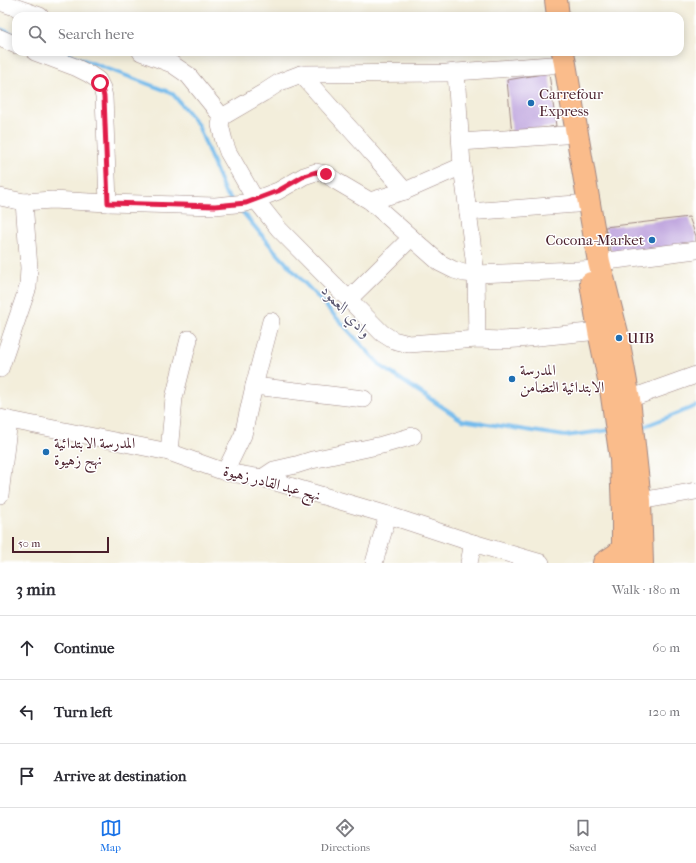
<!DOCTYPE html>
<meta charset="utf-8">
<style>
body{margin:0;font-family:"IM FELL French Canon",Amiri,serif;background:#f2f2f3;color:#2b2b33}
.scale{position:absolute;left:12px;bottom:10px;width:97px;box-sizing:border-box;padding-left:4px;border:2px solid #4a1f2b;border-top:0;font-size:11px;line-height:14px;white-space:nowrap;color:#4a1f2b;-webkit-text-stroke:3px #fff;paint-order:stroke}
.stop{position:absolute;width:12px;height:12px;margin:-9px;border:3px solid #e11d48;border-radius:50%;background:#fff}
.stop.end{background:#e11d48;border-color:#fff;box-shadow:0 1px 4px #0008}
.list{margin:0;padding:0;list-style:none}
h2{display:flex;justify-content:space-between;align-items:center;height:52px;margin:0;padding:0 16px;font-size:17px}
h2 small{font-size:13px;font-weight:400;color:#7c7c81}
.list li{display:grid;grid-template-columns:26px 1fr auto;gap:12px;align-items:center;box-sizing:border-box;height:64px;padding:0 16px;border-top:1px solid #e1e1e2}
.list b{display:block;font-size:15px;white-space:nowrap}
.list em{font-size:13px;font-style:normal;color:#7c7c81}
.icon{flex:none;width:22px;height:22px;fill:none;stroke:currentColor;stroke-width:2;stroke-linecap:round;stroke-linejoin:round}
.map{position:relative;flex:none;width:696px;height:563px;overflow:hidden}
.search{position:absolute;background:#fff;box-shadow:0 2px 10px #0003;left:12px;right:12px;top:12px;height:44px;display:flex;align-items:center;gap:10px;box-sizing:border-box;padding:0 14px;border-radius:12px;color:#7c7c81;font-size:15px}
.sheet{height:244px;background:#fff}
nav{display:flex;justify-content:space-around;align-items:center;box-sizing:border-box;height:56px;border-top:1px solid #e1e1e2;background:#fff;font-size:11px;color:#7c7c81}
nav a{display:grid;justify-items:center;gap:2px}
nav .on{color:#1a73e8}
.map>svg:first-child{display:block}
</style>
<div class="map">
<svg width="696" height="563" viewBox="0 0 696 563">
<rect width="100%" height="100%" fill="#fff"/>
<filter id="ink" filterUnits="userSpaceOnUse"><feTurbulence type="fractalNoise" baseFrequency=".025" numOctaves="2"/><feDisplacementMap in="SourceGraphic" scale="8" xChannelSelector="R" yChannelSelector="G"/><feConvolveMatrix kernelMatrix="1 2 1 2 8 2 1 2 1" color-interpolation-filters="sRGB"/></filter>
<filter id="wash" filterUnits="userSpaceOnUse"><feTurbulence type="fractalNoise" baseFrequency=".012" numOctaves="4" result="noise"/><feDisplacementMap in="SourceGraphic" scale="16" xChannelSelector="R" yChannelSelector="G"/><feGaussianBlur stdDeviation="0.9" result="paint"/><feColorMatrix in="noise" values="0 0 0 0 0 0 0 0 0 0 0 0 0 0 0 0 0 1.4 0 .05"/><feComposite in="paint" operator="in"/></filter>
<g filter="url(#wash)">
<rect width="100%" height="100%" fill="#f3eedb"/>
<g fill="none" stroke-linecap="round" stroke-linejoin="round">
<g stroke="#75bbec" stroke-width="4">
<polyline points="0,29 16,35"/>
<polyline points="63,52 172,93 198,125 225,193 231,199"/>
<polyline points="240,209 275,251 382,367 462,420 565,436 611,430"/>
<polyline points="637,427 645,426 696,406"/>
</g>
</g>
<g id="blocks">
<g fill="#c1a8df">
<polygon points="549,73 556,126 512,134 507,80"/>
<polygon points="689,217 696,236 696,244 612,255 605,227"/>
</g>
</g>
</g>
<g filter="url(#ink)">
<use href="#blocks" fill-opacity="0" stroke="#9e8683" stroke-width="1"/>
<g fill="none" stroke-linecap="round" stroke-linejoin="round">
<g stroke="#9e8683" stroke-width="18">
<g id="minor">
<polyline points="1,0 6,4 40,16"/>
<polyline points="0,38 16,45"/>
<polyline points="35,52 75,67 89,74 98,80 102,88 104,97 105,122 108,203"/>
<polyline points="141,52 172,64 188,75 222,117"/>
<polyline points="456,72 551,65"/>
<polyline points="301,74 361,141 405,191"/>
<polyline points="461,142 564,135"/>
<polyline points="0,197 24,202 52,200 108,203 215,206 246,203 278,191 304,176 316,172 326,174 336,181 370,201 440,263 454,270 464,273 476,274 601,269"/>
<polyline points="370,201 405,191 462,166"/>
<polyline points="468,212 576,204"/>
<polyline points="599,262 696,250"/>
<polyline points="349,299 411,238"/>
<polyline points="477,339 409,344 393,340 382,333 279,229 255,199 228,152 224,141 220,125 222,117 263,93 280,82 301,74 447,73 456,72 462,166 476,274 477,339 501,340 518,339 599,331"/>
<polyline points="0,369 28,287 29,268 24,202"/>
<polyline points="254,386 364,399"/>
<polyline points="629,399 696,375"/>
<polyline points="0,418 169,452 225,472 262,478 388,515 473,543 541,563"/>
<polyline points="169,452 174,398 189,339"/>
<polyline points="225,472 243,435 254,386 271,321"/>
<polyline points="262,478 274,470 296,465 312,460 382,445 413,436"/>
<polyline points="0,495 9,420"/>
<polyline points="640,501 696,491"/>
<polyline points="374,563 388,515"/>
<polyline points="469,563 473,543"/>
</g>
</g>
<g stroke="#9e8683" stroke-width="24">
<g id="highway">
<polyline points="556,0 558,16"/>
<polyline points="563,52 599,262 617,333 629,399 640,501 642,563"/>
<polyline points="591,283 599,331 611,389 621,459 623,513 623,563"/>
<polyline points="604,563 616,555 623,548"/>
</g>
</g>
<use href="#minor" stroke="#fff" stroke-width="17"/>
<use href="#highway" stroke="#fabc8b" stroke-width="22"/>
</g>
</g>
<g fill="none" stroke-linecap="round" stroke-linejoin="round" filter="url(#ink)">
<polyline stroke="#e11d48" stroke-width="5" points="100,83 102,88 104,97 108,203 215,206 246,203 278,191 304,176 316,172 326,174"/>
</g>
<g fill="#1f6fb2" stroke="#fff" stroke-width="1.5">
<circle cx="531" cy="103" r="4"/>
<circle cx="652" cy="240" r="4"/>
<circle cx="619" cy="338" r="4"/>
<circle cx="512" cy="379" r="4"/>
<circle cx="46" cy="452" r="4"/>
</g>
<g text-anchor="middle" stroke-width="3" stroke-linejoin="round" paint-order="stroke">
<g font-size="15" fill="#4a1f2b" stroke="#fff" text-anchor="start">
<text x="539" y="99">Carrefour<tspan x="539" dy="17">Express</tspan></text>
<text x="644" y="245" text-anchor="end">Cocona-Market</text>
<text x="627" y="343">UIB</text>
<text x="520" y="375">المدرسة<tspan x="520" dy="17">الابتدائية التضامن</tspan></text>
<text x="54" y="448">المدرسة الابتدائية<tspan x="54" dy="17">نهج زهيوة</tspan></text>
</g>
<g font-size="15" fill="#4a1f2b" stroke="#fff">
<text transform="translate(272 483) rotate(15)" y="5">نهج عبد القادر زهيوة</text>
</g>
<g font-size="16" font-style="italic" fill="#59566f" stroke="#fff">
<text transform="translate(347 311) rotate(47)" y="6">وادي العمود</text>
</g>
</g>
</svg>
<div class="scale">50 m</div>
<div class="stop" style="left:100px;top:83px"></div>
<div class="stop end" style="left:326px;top:174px"></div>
<div class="search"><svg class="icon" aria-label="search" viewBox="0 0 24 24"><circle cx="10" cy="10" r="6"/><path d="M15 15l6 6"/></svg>Search here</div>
</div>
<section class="sheet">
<h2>3 min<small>Walk · 180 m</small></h2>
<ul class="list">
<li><svg class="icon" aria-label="ahead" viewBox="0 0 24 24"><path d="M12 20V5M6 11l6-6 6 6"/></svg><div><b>Continue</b></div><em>60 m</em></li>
<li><svg class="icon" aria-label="left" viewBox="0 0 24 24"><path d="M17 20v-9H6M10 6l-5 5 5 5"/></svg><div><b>Turn left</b></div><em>120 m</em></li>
<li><svg class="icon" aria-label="arrive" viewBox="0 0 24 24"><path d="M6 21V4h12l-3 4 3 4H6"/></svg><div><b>Arrive at destination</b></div></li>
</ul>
</section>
<nav>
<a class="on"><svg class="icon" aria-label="map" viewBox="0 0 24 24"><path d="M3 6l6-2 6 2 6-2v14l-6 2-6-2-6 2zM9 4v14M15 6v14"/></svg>Map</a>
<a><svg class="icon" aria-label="directions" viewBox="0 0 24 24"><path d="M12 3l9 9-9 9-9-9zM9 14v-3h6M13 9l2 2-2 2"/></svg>Directions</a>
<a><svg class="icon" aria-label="saved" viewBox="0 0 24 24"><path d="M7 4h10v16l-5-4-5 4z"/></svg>Saved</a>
</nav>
